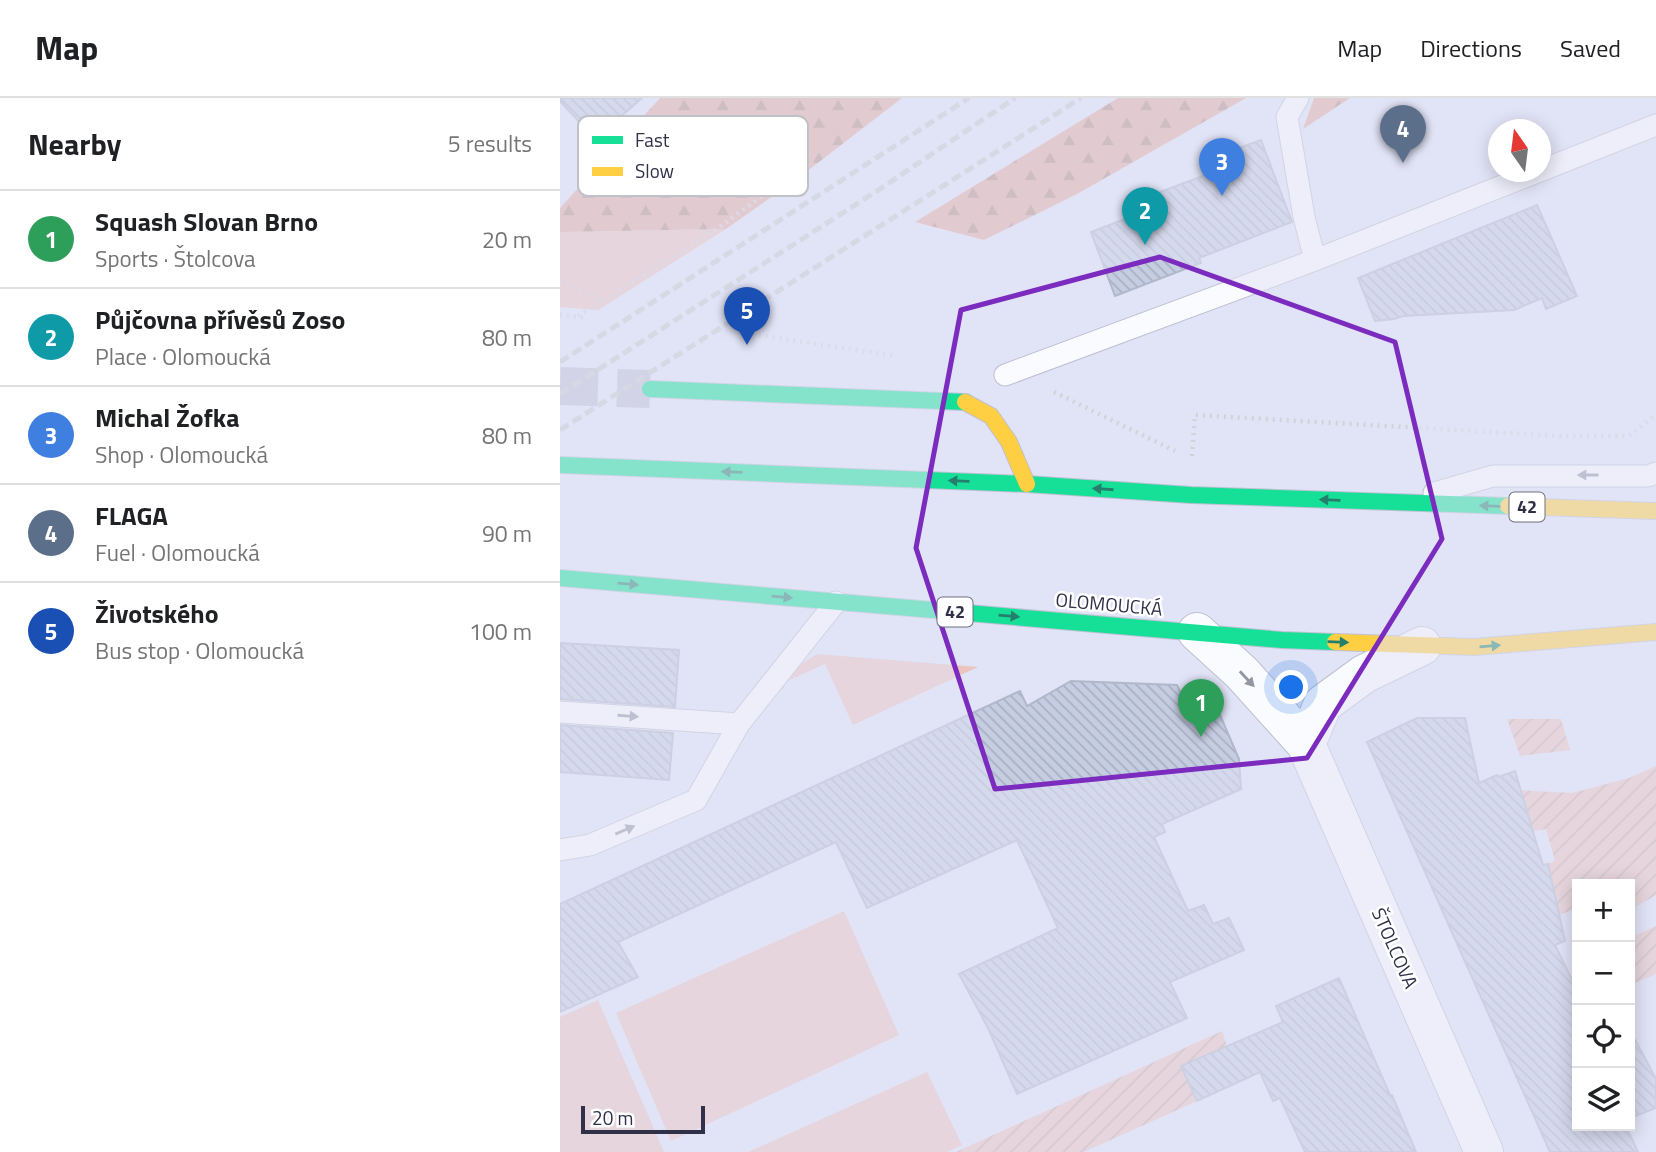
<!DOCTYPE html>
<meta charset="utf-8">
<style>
body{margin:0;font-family:"Titillium Web",sans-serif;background:#f6f6f6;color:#202124}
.controls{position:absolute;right:21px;bottom:21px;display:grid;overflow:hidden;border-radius:0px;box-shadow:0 4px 18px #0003}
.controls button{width:63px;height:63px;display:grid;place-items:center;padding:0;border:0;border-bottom:2px solid #e0e0e0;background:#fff;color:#202124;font:35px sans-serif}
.compass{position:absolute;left:928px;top:21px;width:63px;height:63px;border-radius:50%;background:#fff;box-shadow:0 4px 18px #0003;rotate:346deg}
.scale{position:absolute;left:21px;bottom:18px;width:124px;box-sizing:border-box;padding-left:7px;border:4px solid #303149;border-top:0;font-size:19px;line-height:24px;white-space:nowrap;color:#303149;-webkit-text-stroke:5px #fff;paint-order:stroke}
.you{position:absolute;left:732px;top:590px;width:24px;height:24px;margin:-18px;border:5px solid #fff;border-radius:50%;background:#1a73e8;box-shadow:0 0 0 10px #1a73e833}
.badge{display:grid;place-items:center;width:46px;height:46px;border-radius:50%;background:#6e6f86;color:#fff;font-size:23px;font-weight:700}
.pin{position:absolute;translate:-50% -58px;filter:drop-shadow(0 2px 4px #0008)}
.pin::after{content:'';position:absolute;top:37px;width:24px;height:21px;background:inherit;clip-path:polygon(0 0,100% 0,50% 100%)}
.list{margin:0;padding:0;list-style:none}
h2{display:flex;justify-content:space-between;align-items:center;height:91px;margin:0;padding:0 28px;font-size:30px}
h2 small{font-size:23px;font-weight:400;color:#757577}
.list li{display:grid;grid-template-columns:46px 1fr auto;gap:21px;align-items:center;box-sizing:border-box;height:98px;padding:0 28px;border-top:2px solid #e0e0e0}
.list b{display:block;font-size:26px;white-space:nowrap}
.list p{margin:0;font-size:23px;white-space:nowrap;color:#757577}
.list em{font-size:23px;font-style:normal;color:#757577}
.icon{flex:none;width:38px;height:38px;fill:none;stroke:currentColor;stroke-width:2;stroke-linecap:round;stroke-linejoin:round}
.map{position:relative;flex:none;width:1096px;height:1054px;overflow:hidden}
header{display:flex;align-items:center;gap:42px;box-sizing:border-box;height:98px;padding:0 35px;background:#fff;border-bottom:2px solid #e0e0e0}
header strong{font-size:33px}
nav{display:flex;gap:38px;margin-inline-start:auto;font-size:24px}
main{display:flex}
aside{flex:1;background:#fff}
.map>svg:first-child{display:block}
</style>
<header>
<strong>Map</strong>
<nav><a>Map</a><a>Directions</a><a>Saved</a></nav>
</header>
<main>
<aside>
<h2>Nearby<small>5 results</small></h2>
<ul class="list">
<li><span class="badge" style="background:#2e9e5b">1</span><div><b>Squash Slovan Brno</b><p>Sports · Štolcova</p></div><em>20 m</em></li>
<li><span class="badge" style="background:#0f9aa8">2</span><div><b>Půjčovna přívěsů Zoso</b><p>Place · Olomoucká</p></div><em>80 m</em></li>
<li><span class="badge" style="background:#3f7fe0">3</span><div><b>Michal Žofka</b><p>Shop · Olomoucká</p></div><em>80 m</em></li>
<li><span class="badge" style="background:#5c6f8a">4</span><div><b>FLAGA</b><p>Fuel · Olomoucká</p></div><em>90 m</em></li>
<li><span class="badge" style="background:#1a4fb4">5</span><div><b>Životského</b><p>Bus stop · Olomoucká</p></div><em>100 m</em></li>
</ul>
</aside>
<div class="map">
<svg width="1096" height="1054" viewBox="0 0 1096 1054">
<defs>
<pattern id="forest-firs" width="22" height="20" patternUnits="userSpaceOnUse" patternTransform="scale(1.75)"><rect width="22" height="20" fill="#e1aea2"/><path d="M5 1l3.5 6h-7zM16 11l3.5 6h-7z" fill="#b78e86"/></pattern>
<pattern id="garden-furrows" width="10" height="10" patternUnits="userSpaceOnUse" patternTransform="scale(1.75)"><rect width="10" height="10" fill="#eac4bd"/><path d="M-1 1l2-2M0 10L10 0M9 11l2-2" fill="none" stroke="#c9a9a4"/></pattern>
<pattern id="building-back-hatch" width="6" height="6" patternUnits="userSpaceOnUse" patternTransform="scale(1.75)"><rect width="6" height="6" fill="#c5cde2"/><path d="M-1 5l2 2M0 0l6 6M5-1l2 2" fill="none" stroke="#aab0c3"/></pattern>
</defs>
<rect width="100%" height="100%" fill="#e1e3f6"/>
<g fill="#eac4bd">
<polygon points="166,131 38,212 0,209 0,134"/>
<polygon points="257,556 418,569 293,627 265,566 223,585 224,590 215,593 215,589 235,570"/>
<polygon points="284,813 339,937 111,1043 56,915"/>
<polygon points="38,902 104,1054 0,1054 0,919"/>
<polygon points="367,974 402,1047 387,1054 188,1054"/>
</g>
<g fill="url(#forest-firs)">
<polygon points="100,0 342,0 237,81 166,131 0,134 0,110"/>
<polygon points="558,0 686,0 517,96 424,142 355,124"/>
<polygon points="754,0 790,0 743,31"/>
</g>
<g fill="url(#garden-furrows)">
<polygon points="947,621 1001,621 1010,652 960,658"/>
<polygon points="1096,668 1096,797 1070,812 1070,786 1017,786 1017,810 997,818 993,809 988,766 995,763 986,731 956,736 954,692 1012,695 1069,680"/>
<polygon points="1096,828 1096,876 1070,887 1070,840"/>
<polygon points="662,933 667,948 622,968 637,1003 524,1054 396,1054"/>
</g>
<g fill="url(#building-back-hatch)" stroke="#b1b8c9" stroke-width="2">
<polygon points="0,0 82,0 35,41 0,3"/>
<polygon points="701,42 732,124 639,160 641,165 555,198 531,134 604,106 600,94 648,76 643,63"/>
<polygon points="977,107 1017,198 986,211 982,200 954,212 843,218 834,221 815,223 798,180"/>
<polygon points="0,545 119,552 115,609 0,601"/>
<polygon points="511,583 617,587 625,604 643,605 660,617 679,661 681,691 602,726 605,734 594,739 628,813 644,807 653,826 669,820 684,852 610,884 627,920 457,996 428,930 399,876 498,830 457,742 307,810 276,744 58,844 78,879 0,914 0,806 460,593 467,608"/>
<polygon points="857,620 905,620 919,685 937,677 938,679 955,673 983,767 988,766 1005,843 995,847 1017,892 1017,1028 1066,1028 1078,1054 990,1054 807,644"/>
<polygon points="0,627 113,635 109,682 0,674"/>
<polygon points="779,880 830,997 832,997 856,1054 745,1054 720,1000 713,1003 700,974 637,1003 621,968 723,924 716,908"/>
<polygon points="1070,932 1096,981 1096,1010 1070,1020"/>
</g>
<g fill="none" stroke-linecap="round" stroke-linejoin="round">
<polyline stroke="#bebfd3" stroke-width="38" stroke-dasharray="38 19" stroke-linecap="butt" points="0,288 90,291"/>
<g stroke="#bec0d3" stroke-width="23">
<g id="lane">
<polyline points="738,0 727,19 744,119 755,162"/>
<polyline points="445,277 755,162 1096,27"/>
<polyline points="874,395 933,378 1088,378 1096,375"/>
<polyline points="0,614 179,626 276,504"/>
<polyline points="0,752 30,747 136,702 179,626"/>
</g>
</g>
<g stroke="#bec0d3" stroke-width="40">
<g id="street">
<polyline points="637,534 682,575 746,646 763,606 804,576 862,548"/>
<polyline points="746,646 924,1054"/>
</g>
</g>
<g stroke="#bec0d3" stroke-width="18">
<g id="fast">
<polyline points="90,291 405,304"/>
<polyline points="0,367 467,386 631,397 948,408"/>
<polyline points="0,480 722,542 775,544"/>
</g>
</g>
<g stroke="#bec0d3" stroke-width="18">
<g id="slow">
<polyline points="405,304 431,318 449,344 467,386"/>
<polyline points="948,408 1096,413"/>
<polyline points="775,544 914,549 1096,534"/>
</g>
</g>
<g stroke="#d2d2d8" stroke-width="4.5" stroke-dasharray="2 5" stroke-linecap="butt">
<polyline points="0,183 43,203"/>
<polyline points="0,217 27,220"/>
<polyline points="18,218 147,138 228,79"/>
<polyline points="178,234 336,258"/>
<polyline points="494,294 615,353"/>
<polyline points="632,358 635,317 1001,338 1069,338 1096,316"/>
</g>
<use href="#lane" stroke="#fafbfe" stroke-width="21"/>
<use href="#street" stroke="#fafbfe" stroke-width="38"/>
<use href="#fast" stroke="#16e098" stroke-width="16"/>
<use href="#slow" stroke="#ffcf43" stroke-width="16"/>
<g stroke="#c8c9cf" stroke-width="5" stroke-dasharray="10 5" stroke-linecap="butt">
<polyline points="0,264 409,0"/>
<polyline points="0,296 317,93 455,0"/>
<polyline points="0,332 521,0"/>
</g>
</g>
<defs><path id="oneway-solid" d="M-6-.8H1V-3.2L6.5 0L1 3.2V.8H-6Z" transform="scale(1.75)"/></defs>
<g fill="#24806d">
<use href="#oneway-solid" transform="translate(172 374) rotate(-178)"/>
<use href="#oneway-solid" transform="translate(399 383) rotate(-178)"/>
<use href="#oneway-solid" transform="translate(543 391) rotate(-176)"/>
<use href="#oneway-solid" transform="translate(770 402) rotate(-178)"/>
<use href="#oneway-solid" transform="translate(930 408) rotate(-178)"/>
<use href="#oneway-solid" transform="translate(68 486) rotate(5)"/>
<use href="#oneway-solid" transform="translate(222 499) rotate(5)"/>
<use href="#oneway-solid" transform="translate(449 518) rotate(5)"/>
<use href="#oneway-solid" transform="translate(778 544) rotate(2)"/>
<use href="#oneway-solid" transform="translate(930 548) rotate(-5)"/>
</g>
<g fill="#9596a4">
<use href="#oneway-solid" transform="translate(1028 377) rotate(180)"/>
<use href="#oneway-solid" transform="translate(687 581) rotate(47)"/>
<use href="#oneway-solid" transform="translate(68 618) rotate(4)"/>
<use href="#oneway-solid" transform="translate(65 732) rotate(-23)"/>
</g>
<path d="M0 0H1096V1054H0ZM600 159 835 244 882 441 747 660 435 691 356 450 401 212Z" fill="#e1e3f6" fill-opacity=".55" fill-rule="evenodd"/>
<path fill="none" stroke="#7b2cbf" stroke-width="5" stroke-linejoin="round" d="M600 159 835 244 882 441 747 660 435 691 356 450 401 212Z"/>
<g text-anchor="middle" stroke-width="5" stroke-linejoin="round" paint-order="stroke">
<g fill="#fff" stroke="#6e6f80" stroke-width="2">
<rect x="949.5" y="394.5" width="35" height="29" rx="5"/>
<rect x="377.5" y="499.5" width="35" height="29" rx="5"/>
</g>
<g font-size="18" font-weight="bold" fill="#303149">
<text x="967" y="415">42</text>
<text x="395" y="520">42</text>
</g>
<g font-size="19" fill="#303149" stroke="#fff">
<text transform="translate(549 506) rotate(5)" y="7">OLOMOUCKÁ</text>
<text transform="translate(835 850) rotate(66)" y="7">ŠTOLCOVA</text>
</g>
</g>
<rect x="18" y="18" width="230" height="80" rx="10" fill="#fff" stroke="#c1c1c8" stroke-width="2"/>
<rect x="32" y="38" width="31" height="8" fill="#16e098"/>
<rect x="32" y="69" width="31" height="9" fill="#ffcf43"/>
<g font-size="19" fill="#303149">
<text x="75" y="49">Fast</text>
<text x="75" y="80">Slow</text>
</g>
</svg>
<div class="controls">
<button>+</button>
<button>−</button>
<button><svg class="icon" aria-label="locate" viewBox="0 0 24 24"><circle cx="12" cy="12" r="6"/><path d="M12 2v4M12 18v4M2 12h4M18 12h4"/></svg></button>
<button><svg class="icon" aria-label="layers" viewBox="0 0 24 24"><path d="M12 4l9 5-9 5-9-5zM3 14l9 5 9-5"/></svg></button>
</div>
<svg class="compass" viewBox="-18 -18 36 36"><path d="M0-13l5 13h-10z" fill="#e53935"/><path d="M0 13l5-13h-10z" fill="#757577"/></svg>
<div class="scale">20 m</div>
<div class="you"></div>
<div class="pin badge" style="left:641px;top:639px;background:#2e9e5b">1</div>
<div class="pin badge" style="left:585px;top:147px;background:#0f9aa8">2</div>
<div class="pin badge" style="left:662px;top:98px;background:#3f7fe0">3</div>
<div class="pin badge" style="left:843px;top:65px;background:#5c6f8a">4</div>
<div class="pin badge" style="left:187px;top:247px;background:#1a4fb4">5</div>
</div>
</main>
